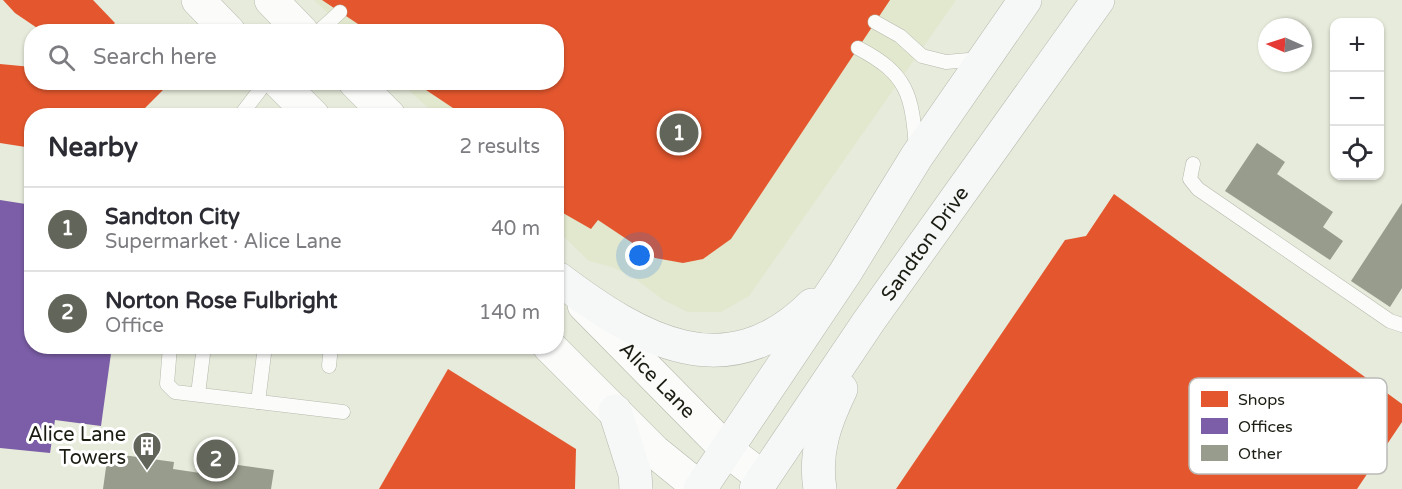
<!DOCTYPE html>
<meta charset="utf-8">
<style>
body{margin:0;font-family:"Varela Round",sans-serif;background:#f2f2f3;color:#2b2b33}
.controls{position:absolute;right:18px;top:18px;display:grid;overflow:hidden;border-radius:12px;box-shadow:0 2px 4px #0004}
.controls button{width:54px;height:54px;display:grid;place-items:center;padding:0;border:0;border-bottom:2px solid #e1e1e2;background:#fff;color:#2b2b33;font:30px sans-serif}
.compass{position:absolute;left:1258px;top:18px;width:54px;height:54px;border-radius:50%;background:#fff;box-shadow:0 2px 4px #0004;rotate:273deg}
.you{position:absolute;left:640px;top:256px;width:21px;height:21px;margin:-15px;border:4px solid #fff;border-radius:50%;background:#1a73e8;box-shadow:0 0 0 9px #1a73e833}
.badge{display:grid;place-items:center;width:39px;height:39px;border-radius:50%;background:#626559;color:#fff;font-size:20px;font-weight:700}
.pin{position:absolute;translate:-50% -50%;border:3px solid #fff;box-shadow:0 2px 6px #0006}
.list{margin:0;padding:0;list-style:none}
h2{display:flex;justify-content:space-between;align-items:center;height:78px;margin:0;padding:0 24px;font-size:26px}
h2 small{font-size:20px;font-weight:400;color:#7c7c81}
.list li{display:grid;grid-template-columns:39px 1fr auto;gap:18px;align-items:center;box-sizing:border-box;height:84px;padding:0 24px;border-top:2px solid #e1e1e2}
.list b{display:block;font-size:22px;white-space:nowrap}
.list p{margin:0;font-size:20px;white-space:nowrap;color:#7c7c81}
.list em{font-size:20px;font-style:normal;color:#7c7c81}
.icon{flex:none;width:33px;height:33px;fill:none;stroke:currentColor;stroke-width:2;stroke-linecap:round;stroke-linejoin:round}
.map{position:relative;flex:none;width:1402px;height:489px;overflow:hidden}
.search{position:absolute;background:#fff;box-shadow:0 2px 4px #0004;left:24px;top:24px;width:540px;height:66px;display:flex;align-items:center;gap:15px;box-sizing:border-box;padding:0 21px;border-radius:24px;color:#7c7c81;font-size:22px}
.panel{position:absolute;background:#fff;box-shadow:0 2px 4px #0004;left:24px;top:108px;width:540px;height:246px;border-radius:24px}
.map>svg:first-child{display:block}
</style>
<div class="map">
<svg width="1402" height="489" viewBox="0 0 1402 489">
<rect width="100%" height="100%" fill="#e6ebdb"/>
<polygon fill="#e1e8cd" points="314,0 956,0 749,296 721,312 688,312 662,299 633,277 612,267 589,261 557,230 556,116 436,115 401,83 556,82 556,32 347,31"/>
<g fill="#e4572e">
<polygon points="3,0 93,0 115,23 106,32 43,32 15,13"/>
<polygon points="322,0 890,0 731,239 703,259 683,263 655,258 598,220 591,229 556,209 556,116 459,116 456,110 414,82 556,82 556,32 370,32"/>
<polygon points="0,64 32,67 32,82 171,82 137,116 32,116 32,148 0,143"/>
<polygon points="1114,194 1402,404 1402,422 1357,489 896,489 1065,240 1086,236"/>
<polygon points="448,369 576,449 575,489 379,489"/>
</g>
<polygon fill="#7b5ea7" points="0,200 32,205 32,346 112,346 101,426 55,420 50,453 0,448"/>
<g fill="#989c8c">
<polygon points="1257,143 1285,162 1277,174 1333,212 1323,227 1343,241 1330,260 1225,191"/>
<polygon points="1402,203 1402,288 1390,307 1351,281"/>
<polygon points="108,453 174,462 173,469 200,473 202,460 274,470 271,489 103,489"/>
</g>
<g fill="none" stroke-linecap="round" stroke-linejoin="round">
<g stroke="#b6b9ad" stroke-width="15">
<g id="service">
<polyline points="875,22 900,36 922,56 946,62 980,59"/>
<polyline points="318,32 340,12"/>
<path d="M858 48C908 74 912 95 916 148"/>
<polyline points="240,116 266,82"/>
<polyline points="1193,164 1190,179 1198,189 1390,321 1402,325"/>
<polyline points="170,346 167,384 175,392 343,412"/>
<polyline points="329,366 331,346"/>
<polyline points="198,394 204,346"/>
<polyline points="258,402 265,346"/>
</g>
</g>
<g stroke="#b6b9ad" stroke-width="34">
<g id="tertiary">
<polyline points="198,0 229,32"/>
<polyline points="271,0 302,32"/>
<polyline points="279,82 313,116"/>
<polyline points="355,82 389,116"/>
<path id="s1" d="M584 305 727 450 763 478"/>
<polyline points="549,346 654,451 701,489"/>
</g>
</g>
<g stroke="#b6b9ad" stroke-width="34">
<g id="secondary">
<path d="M559 279C640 340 726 390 812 305"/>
<polyline points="615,411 635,474 636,489"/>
<polyline points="700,489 845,273 917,156 1025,0"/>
<path id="s2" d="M756 489 869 321 1098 0"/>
<path d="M820 489C814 452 825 422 841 389"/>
</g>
</g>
<use href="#service" stroke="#fbfcfa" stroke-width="14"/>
<use href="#tertiary" stroke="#fbfcfa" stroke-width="33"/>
<use href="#secondary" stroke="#f6f7f7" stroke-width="33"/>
</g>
<defs>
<g id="building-pin" transform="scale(1.5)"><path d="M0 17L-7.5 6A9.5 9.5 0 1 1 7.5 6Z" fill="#626559" stroke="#fff"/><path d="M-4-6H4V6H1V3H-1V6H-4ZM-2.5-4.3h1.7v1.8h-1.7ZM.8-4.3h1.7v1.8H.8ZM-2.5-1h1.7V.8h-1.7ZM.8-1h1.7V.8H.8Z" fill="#fff"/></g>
</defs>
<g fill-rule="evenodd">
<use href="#building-pin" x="147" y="446"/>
</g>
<g text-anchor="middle" stroke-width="6" stroke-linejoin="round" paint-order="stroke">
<g font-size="20" fill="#1b1d13" stroke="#fff">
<text dy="7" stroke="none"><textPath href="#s2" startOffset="298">Sandton Drive</textPath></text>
<text dy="7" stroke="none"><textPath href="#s1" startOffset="105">Alice Lane</textPath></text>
</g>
<g font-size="20" fill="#1b1d13" stroke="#fff" text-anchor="end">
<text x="126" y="441">Alice Lane<tspan x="126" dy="23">Towers</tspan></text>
</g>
</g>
<rect x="1189" y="378" width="198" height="96" rx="9" fill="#fff" stroke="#bbbbb8" stroke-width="1.5"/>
<rect x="1201" y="391" width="27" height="16" fill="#e4572e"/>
<rect x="1201" y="418" width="27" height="16" fill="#7b5ea7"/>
<rect x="1201" y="445" width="27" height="16" fill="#989c8c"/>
<g font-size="16" fill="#1b1d13">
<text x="1238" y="405">Shops</text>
<text x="1238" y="432">Offices</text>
<text x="1238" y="459">Other</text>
</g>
</svg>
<div class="controls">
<button>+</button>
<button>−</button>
<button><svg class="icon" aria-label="locate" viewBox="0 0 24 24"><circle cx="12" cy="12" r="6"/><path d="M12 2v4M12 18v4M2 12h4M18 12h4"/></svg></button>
</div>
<svg class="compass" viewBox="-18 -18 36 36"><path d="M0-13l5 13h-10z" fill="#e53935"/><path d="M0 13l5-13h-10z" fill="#7c7c81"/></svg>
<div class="you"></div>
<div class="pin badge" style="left:679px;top:133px">1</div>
<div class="pin badge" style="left:216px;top:459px">2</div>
<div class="search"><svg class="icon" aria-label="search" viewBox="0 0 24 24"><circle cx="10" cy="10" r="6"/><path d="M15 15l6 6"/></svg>Search here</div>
<section class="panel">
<h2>Nearby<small>2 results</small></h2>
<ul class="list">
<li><span class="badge">1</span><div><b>Sandton City</b><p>Supermarket · Alice Lane</p></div><em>40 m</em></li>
<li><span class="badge">2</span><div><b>Norton Rose Fulbright</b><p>Office</p></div><em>140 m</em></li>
</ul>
</section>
</div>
